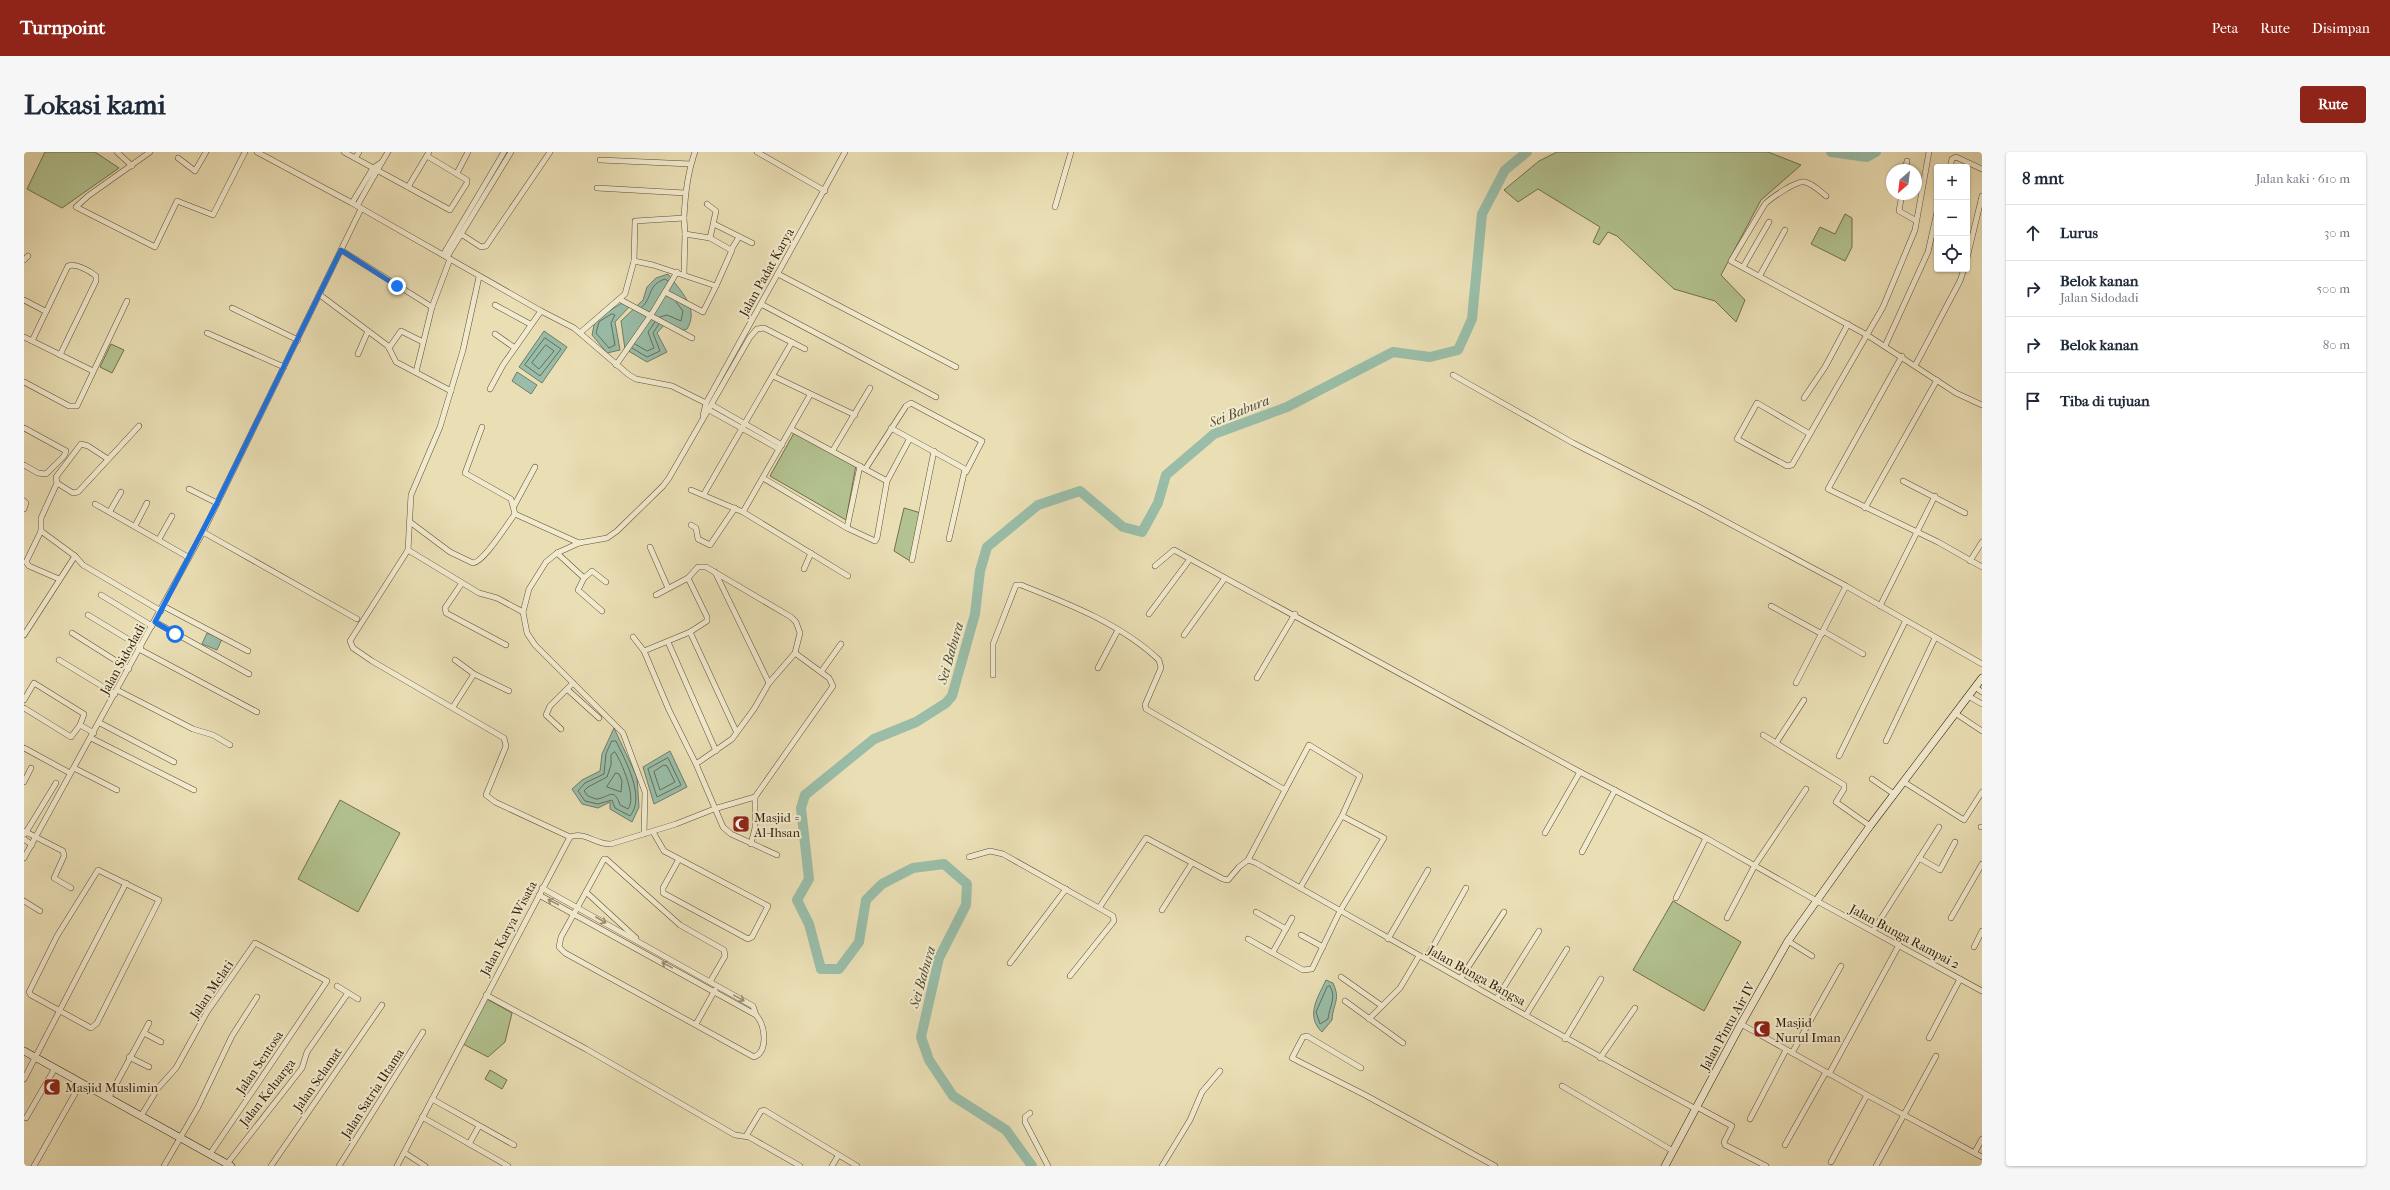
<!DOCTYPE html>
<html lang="id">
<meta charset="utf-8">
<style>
body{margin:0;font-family:"IM FELL French Canon",serif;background:#f6f6f7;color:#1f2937}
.controls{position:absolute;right:12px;top:12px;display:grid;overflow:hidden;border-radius:4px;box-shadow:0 1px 3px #0004}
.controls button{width:36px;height:36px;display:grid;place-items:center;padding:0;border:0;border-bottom:1px solid #e0e1e3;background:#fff;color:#1f2937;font:20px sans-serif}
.compass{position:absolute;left:1862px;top:12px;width:36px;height:36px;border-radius:50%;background:#fff;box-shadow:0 1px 3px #0004;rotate:208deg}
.stop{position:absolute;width:12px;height:12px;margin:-9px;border:3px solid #1a73e8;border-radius:50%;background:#fff}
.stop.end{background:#1a73e8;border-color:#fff;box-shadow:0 1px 4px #0008}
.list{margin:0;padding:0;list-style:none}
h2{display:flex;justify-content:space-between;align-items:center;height:52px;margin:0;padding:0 16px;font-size:17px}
h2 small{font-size:13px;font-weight:400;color:#747a83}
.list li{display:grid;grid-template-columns:26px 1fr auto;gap:12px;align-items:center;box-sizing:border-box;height:56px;padding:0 16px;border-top:1px solid #e0e1e3}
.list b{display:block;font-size:15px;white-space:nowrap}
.list p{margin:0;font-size:13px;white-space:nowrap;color:#747a83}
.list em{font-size:13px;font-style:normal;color:#747a83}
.icon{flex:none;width:22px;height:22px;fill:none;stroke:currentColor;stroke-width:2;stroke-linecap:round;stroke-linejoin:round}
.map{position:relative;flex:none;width:1958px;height:1014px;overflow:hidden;border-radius:4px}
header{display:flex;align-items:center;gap:24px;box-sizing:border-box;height:56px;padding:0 20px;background:#8f2418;color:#fff}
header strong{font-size:19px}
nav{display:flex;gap:22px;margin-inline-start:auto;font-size:14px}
.intro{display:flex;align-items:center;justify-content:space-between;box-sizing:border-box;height:96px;padding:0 24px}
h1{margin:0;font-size:28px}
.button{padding:10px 18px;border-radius:4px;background:#8f2418;color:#fff;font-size:14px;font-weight:700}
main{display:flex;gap:24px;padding:0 24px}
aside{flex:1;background:#fff;border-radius:4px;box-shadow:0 1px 3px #0004}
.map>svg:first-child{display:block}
</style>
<header>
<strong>Turnpoint</strong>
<nav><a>Peta</a><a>Rute</a><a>Disimpan</a></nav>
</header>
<div class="intro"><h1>Lokasi kami</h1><a class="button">Rute</a></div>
<main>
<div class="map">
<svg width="1958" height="1014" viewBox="0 0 1958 1014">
<rect width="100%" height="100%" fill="#eadeb4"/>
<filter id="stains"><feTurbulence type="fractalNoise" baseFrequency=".005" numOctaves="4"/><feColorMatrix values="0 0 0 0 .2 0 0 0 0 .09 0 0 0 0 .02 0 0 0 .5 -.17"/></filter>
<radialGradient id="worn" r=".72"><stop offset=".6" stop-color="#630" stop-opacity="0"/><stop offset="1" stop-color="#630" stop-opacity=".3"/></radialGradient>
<g fill="#b2c290" stroke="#72704c">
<polygon points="21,0 71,0 95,16 38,56 3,37"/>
<polygon points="1533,0 1744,0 1777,13 1737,48 1697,123 1721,148 1712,170 1691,149 1650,137 1593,84 1584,80 1575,93 1569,90 1576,75 1514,37 1494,50 1480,38 1515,9"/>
<polygon points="1821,62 1828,66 1828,95 1821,109 1787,92 1796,75 1811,82"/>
<polygon points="87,192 100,198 88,221 76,215"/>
<polygon points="770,281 832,313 822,368 746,324"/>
<polygon points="880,356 897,361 886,409 870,399"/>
<polygon points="316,648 376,681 334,760 274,727"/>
<polygon points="1649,749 1717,790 1680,859 1609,818"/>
<polygon points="463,847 488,861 481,890 464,905 439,892"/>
<polygon points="466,918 483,928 478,937 461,927"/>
</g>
<g fill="#99bda8" stroke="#707d68">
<path d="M644 122C656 139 676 156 663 177L653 180 641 172 633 181 643 200 623 210 601 197 597 169 619 148 623 135 632 126Z"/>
<polygon points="601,149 606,154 591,170 596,198 583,201 568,183 571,168"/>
<polygon points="520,179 543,195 518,231 495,215"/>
<polygon points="493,220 513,233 507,242 488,229"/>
<polygon points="183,481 198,487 193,498 178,492"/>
<polygon points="590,576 613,625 615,655 608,670 586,657 586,650 574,656 558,652 548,637 558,628 576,619 578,602"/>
<polygon points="646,599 663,635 630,652 619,615"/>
<path d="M1302 828 1309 831C1317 848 1309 851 1308 868L1298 880C1281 864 1294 845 1302 828Z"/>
</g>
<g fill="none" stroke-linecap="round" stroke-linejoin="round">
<g stroke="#666e58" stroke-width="1">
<path d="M618 155C629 145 623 133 641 127L644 129"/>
<polygon points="588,162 591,163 587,171 591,193 585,196 572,181 575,170"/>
<polyline points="636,165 643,163 657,169 659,159 652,150"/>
<polygon points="521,186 537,197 516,224 501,213"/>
<polyline points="611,192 623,199 630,196 624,180 631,170"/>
<polygon points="522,193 530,199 515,217 508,211"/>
<polyline points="608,196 623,205 636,199 629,181 635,172"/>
<path d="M588 589H592C601 608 622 645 606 664L591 656 588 648 574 652 561 649 554 639 561 631 580 622 582 602Z"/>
<path d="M591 600C598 611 613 646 604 657L596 653C590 634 584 646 573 647 571 647 567 645 564 644L560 639 564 635 583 625 587 613V603Z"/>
<polygon points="644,606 657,633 633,645 624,617"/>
<polygon points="640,613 643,614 651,630 636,638 630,620"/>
<polygon points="592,621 595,622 598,629 597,640 583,635"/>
<path d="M1306 834C1313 846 1305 855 1304 867L1296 872 1292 860 1303 835Z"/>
</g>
<g stroke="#99bda8" stroke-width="10">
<polyline points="1807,0 1843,5 1852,0"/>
<polyline points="1008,1014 982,978 929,944 905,908 897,885 915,806 942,753 943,732 920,712 889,716 858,732 842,748 835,790 815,817 797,817 785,772 773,748 785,727 777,656 781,643 850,587 892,570 922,551 928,544 951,462 956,419 963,395 1014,353 1056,339 1099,375 1118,380 1134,351 1142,323 1190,282 1263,255 1369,200 1406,205 1434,198 1448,167 1458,62 1481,18 1503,0"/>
</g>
<g stroke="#614e32" stroke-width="6">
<g id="street">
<polyline points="93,0 108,14"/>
<polyline points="126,0 64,44 52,55 131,95 153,49 189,63 221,0"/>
<polyline points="233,0 328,51 517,159 550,176 605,223 612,227 648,234 682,251"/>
<polyline points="320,0 426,58 443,31 443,28 403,4"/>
<polyline points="733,0 801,39"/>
<polyline points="154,6 171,19 182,0"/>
<polyline points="331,6 335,0"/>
<polyline points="576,8 667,12"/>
<polyline points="358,10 364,0"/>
<polyline points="1926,15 1928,7 1932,5 1958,17"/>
<polyline points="1881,18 1883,9"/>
<polyline points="433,21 444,0"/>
<polyline points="384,35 405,0"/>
<polyline points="573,36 661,41"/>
<polyline points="1878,42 1875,59 1891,68"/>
<path d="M1802 44C1796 39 1789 32 1781 30 1773 28 1747 46 1741 52L1707 109 1843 183 1932 241 1958 253"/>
<polyline points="328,51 349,16 358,10 333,54"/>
<polyline points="683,52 692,59 686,86"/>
<polyline points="1031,55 1047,0"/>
<polyline points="660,66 661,82 686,86 707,98 715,85"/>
<polyline points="690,72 728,91"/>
<polyline points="437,82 457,95 462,94 526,0"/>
<polyline points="317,98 408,155"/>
<polyline points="419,103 480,0"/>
<polyline points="423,105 487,0"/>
<polyline points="1943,106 1958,44"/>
<polyline points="0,108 4,104"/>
<polyline points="610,109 629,113 692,134 708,98"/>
<polyline points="1719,115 1745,70"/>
<polyline points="660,122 661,82"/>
<polyline points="754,122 932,215"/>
<polyline points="1736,123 1761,78"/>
<polyline points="455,125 439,198 416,275 387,343 384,398 326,489 329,496 348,509 480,586 482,594 462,643 471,650 546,685"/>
<polyline points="641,140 679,160 692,134"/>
<polyline points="296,143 364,194 372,210 427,239"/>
<polyline points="0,148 21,159"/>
<polyline points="597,148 668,186"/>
<polyline points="737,152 912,245"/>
<polyline points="471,153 506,172"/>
<polyline points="208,156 274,188"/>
<path d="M557 180 601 142 610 109 611 69 660 66C661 43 663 22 671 0"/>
<polyline points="183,181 260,215"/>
<polyline points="471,182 491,196"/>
<polyline points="0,185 69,219"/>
<path d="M8 189 44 114C52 111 66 119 72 124V129L36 203"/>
<polyline points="1861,194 1904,100 1913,60"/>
<polyline points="365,196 377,179 399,190"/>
<polyline points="334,202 344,179"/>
<polyline points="1878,204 1804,337 1914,390 1958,415"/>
<polyline points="1892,212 1936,129 1940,117"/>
<polyline points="592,213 627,163 653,120"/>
<polyline points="392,220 408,155 426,107"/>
<polyline points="1429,223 1549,291 1673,354 1822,434 1958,512"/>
<polyline points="749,224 831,263"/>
<polyline points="0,230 45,254 53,254 103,149"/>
<polyline points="466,237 479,213 517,159"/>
<polyline points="1780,246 1801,215 1824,172"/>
<polyline points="688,253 758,293"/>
<polyline points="685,258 755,297"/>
<polyline points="679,264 682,251 821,0"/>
<polyline points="0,276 42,299 40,304 22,322 14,321 0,313"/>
<polyline points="867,276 941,317 925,387"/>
<polyline points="767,277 863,329"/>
<polyline points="1786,282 1733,251 1713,287 1763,314 1768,313 1859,155 1891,78 1905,0"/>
<polyline points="809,298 846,236"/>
<polyline points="842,316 882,254 887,251 958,289 942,320"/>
<polyline points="739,326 823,376 851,389 853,386 863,329 885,288"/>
<polyline points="1879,329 1941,361"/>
<polyline points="33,331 49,341 54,340 115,274"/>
<polyline points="165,337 193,351"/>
<polyline points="667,338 719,360 824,424"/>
<polyline points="680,342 768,190"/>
<polyline points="0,349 2,351 0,357"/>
<polyline points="71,352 164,405"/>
<polyline points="490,354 511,315"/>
<polyline points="1841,356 1913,228"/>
<polyline points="86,359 97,340"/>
<polyline points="719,360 786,243"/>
<polyline points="491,362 555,391"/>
<path d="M386 370 426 400 449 411C460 410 483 372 491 362L487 347 441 321 458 275"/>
<polyline points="667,373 672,376 674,387 686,393 711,356"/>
<polyline points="111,374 123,351"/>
<polyline points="823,376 836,314"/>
<polyline points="17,379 51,404 59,413 137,459"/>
<polyline points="179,380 333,467"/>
<polyline points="135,387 148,364"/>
<polyline points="626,395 644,436"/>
<polyline points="384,398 455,441 473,446 499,460"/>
<polyline points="533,401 560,426 554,438 578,459"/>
<polyline points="888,408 910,299"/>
<polyline points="1946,409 1958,390"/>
<polyline points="1131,414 1150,398 1556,620 1682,686 1793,749 1958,839"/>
<polyline points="780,417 787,401"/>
<polyline points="691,420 745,531"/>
<polyline points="560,426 568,419 582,430"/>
<polyline points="35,427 5,414 2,410 17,379 17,366 33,331 32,325 57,292 64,294 84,307"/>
<polyline points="438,431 421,456 422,461 482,493"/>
<polyline points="77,443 128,474"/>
<polyline points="632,443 664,426 674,415 682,415 767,465 772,470 776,481 771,501 745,531 730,557 708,587 672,612"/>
<polyline points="139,454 224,499"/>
<polyline points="1747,454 1798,482"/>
<polyline points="1856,454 1911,344"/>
<polyline points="1125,462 1166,407"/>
<polyline points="64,463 117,495"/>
<polyline points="131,470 225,522"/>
<polyline points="1799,479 1839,502"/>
<polyline points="666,480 712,579"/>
<polyline points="48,481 105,517"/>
<polyline points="0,483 51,404"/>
<polyline points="1160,483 1201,426"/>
<polyline points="609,485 620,499 645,558 672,612 699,675 707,682 753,703"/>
<polyline points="644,490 692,599"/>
<polyline points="115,497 233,560"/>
<polyline points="620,499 666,480 683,469 683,465 664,426"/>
<polyline points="35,508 91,542"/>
<polyline points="431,508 450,522 485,539"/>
<polyline points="1074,516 1094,478"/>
<polyline points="797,520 817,492"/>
<polyline points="1233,526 1271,462"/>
<polyline points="1772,531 1822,434"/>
<polyline points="1951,535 1958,540"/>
<polyline points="93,538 169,577 189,583 206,593"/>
<polyline points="544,538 575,566"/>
<polyline points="1944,544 1958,552"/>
<polyline points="0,548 10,531 60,562 56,573 47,585 0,556"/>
<polyline points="429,555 450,522"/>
<polyline points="1931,561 1958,579"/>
<polyline points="76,571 150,610"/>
<polyline points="56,573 70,581"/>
<polyline points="537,577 522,563 526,554 549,531"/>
<polyline points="1739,583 1820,633 1820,637 1812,650 1846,674"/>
<polyline points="67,586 170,638"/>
<polyline points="1862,589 1911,486"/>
<polyline points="1752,591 1780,548"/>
<polyline points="0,596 46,621"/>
<polyline points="1815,604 1881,470"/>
<polyline points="50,616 93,638"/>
<polyline points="1848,627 1870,642"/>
<polyline points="0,630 7,616"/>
<polyline points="1880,630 1940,668 1958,640"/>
<polyline points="1261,638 1285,593 1336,624 1318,664 1276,736"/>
<polyline points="1957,675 1958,675"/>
<polyline points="0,679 39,699 40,704 30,726 47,736"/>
<polyline points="629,680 640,699 744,754 728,785 724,787 639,741 639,736 655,707"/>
<polyline points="1521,681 1556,620"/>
<polyline points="1,682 32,631"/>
<polyline points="620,682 621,640 599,581 511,493 503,481 499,460 505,437 522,410 533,401 555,391 583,386 593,379 639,334 645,326 726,185 733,177 740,176 781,197"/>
<polyline points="0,687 8,693"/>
<polyline points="727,692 731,676 731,645"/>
<polyline points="1558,700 1591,638"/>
<path d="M945 705 966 699 979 702 1075 756 1122 686 1199 727 1204 728 1215 715 1224 708 1261 638 1122 557 1121 553 1137 516 1135 508C1097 472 1045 452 997 433H992L969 492V523"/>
<polyline points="0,706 179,380 337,57"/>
<polyline points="1895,706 1916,718 1931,690"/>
<path d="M1224 708 1232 711C1378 793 1524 878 1672 957"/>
<polygon points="74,718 135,748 73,871 67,876 7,843 5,840 33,784"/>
<polyline points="562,740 580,707 582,707 656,773 700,798 701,804 686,830"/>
<polyline points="515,743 732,863 729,854 518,736"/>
<polyline points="1652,746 1682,686"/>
<polyline points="0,749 16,759"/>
<polyline points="1138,758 1168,711"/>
<polyline points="1232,760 1262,777"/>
<polyline points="1703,766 1731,713 1782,637"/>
<polyline points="1927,766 1958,712"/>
<polyline points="1849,779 1915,675"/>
<polyline points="1277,783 1299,795"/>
<path d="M612 786 562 740 537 785 535 795 541 801 730 905C745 899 741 873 732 863"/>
<polyline points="1224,787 1279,818 1288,817 1316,759 1360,686 1318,664"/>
<polyline points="1364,787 1404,718"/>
<polyline points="1764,789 1788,804"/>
<polyline points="1950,795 1958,779"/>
<polyline points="1249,800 1268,766"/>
<polyline points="1402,807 1442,736"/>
<polyline points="986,811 1042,737"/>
<polyline points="1046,824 1090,769 1089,764 1075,756"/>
<polyline points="1317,825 1358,854"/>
<polyline points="1437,826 1480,760"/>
<polyline points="313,834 334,847"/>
<polyline points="462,843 562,897 711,983 725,985 776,1014"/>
<polyline points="1473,846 1515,779"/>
<polyline points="1321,849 1379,891"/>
<polyline points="1502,863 1543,797"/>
<polyline points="1345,867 1376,836 1395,804"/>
<polyline points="672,872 691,838"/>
<polyline points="1717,872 1843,943 1958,1005"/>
<polyline points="120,881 137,890"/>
<polyline points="1905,886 1936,827"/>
<polyline points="1541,887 1577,827"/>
<polyline points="1768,901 1817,814"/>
<polyline points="105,905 125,915"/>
<polyline points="1576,906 1611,856"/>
<polyline points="1337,916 1283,884 1279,885 1268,906 1341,943 1471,1014"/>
<polyline points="1805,922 1875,793"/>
<polyline points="0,927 102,731"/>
<polyline points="1538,934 1649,999"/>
<polyline points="85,945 125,871"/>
<polyline points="408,947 490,993"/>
<polyline points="1673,955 1708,974 1700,990 1701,993 1742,1014"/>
<polyline points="1006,961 1001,965 1001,970 1024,1014"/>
<polyline points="117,964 134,936 152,916 183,860 231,791 303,829 186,1002"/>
<polyline points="398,965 484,1014"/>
<polyline points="2,966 31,916"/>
<polyline points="1726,967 1762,898"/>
<polyline points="722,984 737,959 740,958 833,1014"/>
<polyline points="445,992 455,974"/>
<polyline points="1761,993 1802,920"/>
<polyline points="1951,1000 1958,987"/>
<polyline points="381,1001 401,1014"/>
<polyline points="1807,1010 1843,943"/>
<polyline points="203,1012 278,916 283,900 324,841"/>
<polyline points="10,1014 57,931"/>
<polyline points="140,1014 174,955 208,884 233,845"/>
<polyline points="247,1014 358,853"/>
<polyline points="315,1014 399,880"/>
<path d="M373 1014 546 685C561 679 572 693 587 692L652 672 690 657 731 645 809 534 805 526 771 501"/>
<polyline points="808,1014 814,1004"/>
<polyline points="1138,1014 1166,968 1178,940 1196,919"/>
<polyline points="1852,1014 1912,904"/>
</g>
</g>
<g stroke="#331e07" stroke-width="8">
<g id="secondary">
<polyline points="0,899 207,1014"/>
<polyline points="1641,1014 1717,872 1764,789 1846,674 1958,526"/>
</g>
</g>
<use href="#street" stroke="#f1eace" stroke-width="5"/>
<use href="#secondary" stroke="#f1eace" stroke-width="7"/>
</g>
<defs><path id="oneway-shaft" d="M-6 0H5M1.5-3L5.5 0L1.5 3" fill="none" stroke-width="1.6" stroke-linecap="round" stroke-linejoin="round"/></defs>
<g stroke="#9c8e74">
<use href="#oneway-shaft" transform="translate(529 750) rotate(-152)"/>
<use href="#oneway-shaft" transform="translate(577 768) rotate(30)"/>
<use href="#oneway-shaft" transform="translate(643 813) rotate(-151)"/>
<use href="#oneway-shaft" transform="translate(715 846) rotate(29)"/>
</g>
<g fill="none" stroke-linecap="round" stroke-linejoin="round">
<polyline stroke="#1a73e8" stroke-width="5" points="151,482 131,470 193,351 317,98 373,134"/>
</g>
<defs>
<g id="mosque-square" transform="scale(0.9)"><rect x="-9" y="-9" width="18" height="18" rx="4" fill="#8f2418" stroke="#f1eace"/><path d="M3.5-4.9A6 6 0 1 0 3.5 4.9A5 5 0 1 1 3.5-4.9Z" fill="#fff"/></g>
</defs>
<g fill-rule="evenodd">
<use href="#mosque-square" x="717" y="672"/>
<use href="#mosque-square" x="1738" y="877"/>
<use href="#mosque-square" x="28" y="935"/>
</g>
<g text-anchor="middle" stroke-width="4" stroke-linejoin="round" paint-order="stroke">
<g font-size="13" fill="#331e07" stroke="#f1eace">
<text transform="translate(742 120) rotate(-61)" y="5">Jalan Padat Karya</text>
<text transform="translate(98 507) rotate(-61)" y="5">Jalan Sidodadi</text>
<text transform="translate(484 776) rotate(-62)" y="5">Jalan Karya Wisata</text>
<text transform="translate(1881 784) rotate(28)" y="5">Jalan Bunga Rampai 2</text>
<text transform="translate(1453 823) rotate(29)" y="5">Jalan Bunga Bangsa</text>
<text transform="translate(187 837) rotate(-56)" y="5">Jalan Melati</text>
<text transform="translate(1703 874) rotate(-61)" y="5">Jalan Pintu Air IV</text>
<text transform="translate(235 910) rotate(-56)" y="5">Jalan Sentosa</text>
<text transform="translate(293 927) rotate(-55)" y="5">Jalan Selamat</text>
<text transform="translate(243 940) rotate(-52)" y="5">Jalan Keluarga</text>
<text transform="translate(348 941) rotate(-57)" y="5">Jalan Satria Utama</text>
</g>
<g font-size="13" fill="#331e07" stroke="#f1eace" text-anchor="start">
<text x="730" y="670">Masjid =<tspan x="730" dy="15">Al-Ihsan</tspan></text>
<text x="1751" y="875">Masjid<tspan x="1751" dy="15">Nurul Iman</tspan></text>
<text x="41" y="940">Masjid Muslimin</text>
</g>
<g font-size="14" font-style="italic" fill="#524e37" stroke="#f1eace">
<text transform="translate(1215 259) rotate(-22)" y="5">Sei Babura</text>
<text transform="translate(926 501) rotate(-74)" y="5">Sei Babura</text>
<text transform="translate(898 825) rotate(-74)" y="5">Sei Babura</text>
</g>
</g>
<rect width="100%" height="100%" filter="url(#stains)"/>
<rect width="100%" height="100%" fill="url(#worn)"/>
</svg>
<div class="controls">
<button>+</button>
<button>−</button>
<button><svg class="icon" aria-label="locate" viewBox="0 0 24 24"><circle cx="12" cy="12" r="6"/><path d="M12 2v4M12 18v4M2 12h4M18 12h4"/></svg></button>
</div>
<svg class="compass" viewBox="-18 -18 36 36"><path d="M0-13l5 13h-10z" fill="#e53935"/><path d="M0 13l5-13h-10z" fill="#747a83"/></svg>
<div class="stop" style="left:151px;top:482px"></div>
<div class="stop end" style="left:373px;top:134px"></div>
</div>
<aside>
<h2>8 mnt<small>Jalan kaki · 610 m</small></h2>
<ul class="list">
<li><svg class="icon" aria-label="ahead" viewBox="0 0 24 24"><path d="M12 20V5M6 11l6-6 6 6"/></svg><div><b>Lurus</b></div><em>30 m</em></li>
<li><svg class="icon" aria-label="right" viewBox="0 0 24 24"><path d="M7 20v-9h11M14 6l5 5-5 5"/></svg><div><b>Belok kanan</b><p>Jalan Sidodadi</p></div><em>500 m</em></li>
<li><svg class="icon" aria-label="right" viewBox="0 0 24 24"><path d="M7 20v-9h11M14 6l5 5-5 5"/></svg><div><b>Belok kanan</b></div><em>80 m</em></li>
<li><svg class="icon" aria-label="arrive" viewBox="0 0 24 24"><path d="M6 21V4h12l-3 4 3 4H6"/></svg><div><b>Tiba di tujuan</b></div></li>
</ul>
</aside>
</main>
